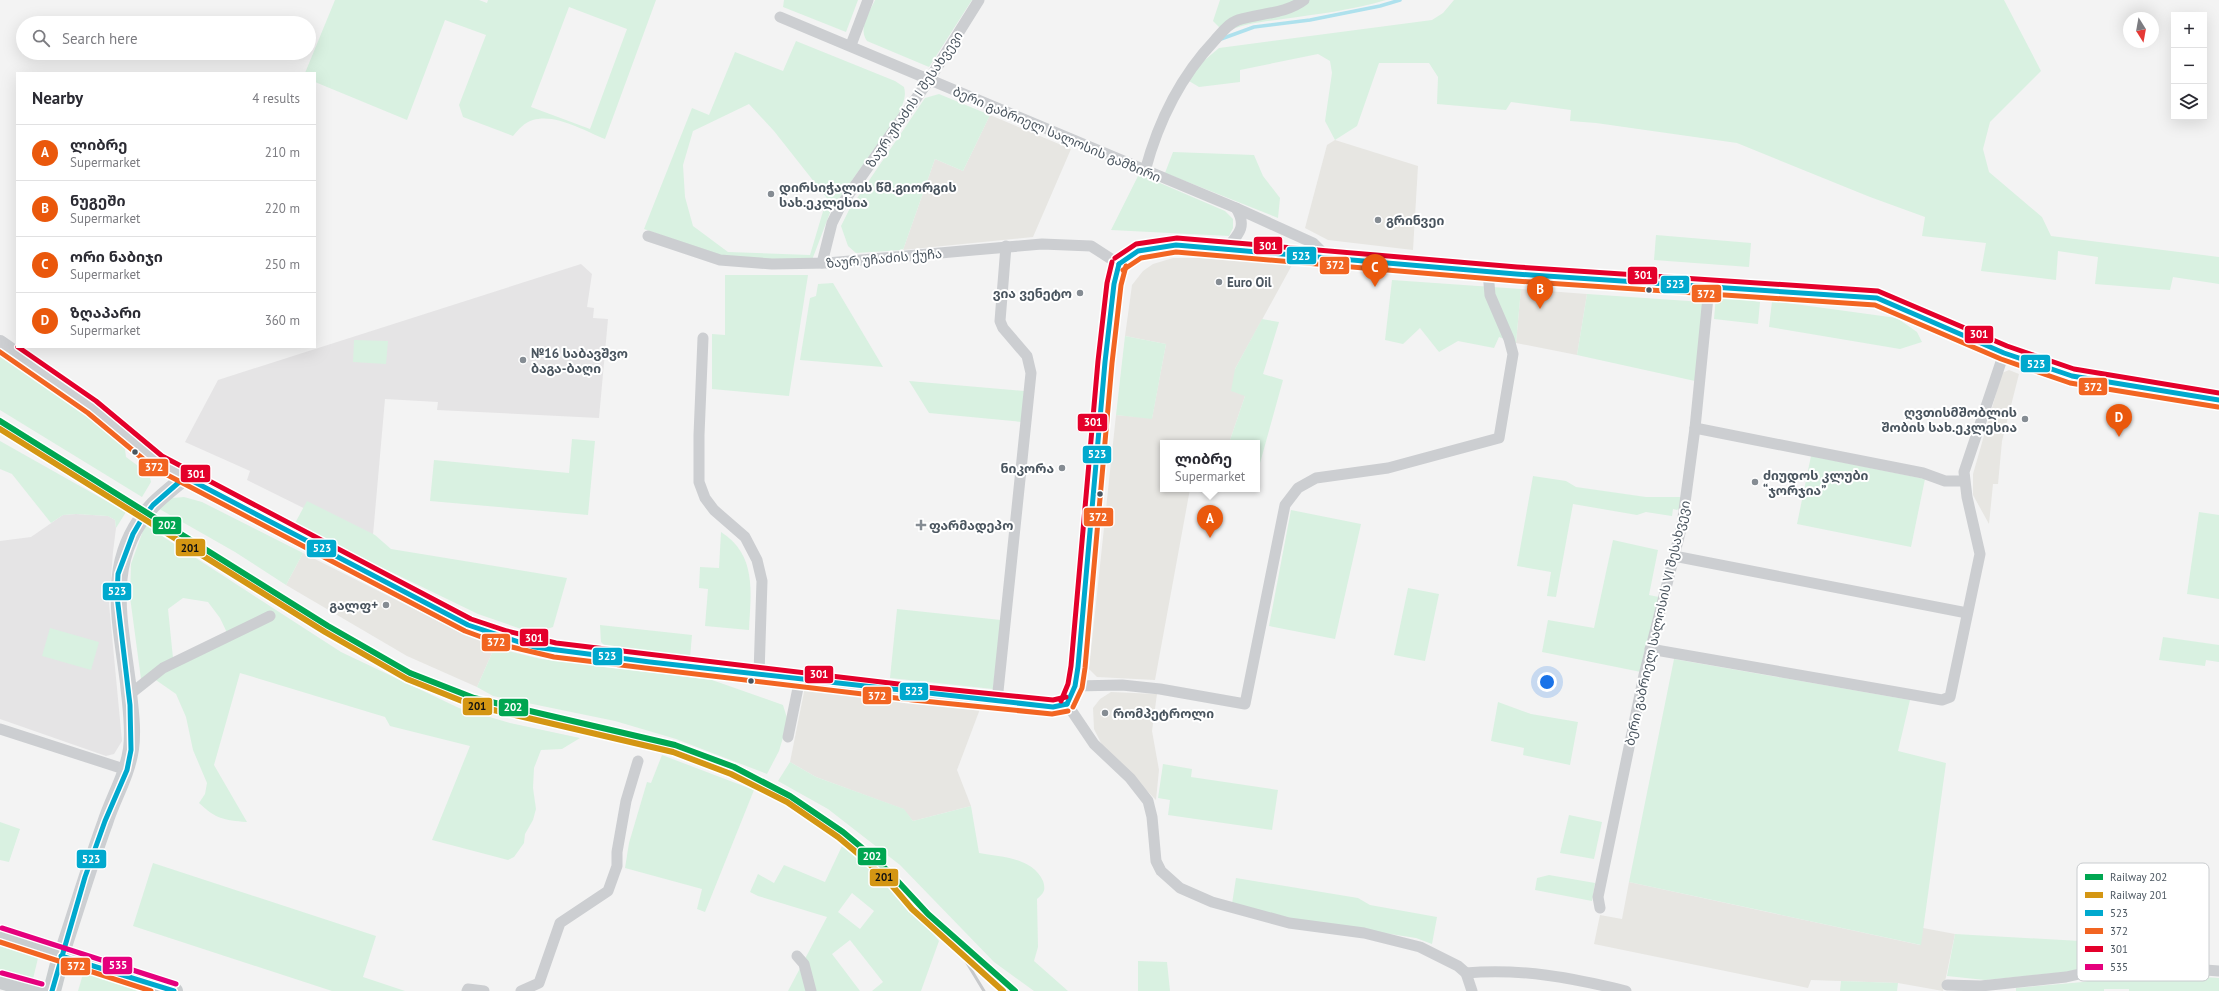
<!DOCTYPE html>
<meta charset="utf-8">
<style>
body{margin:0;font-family:"PT Sans","Noto Sans Georgian",sans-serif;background:#f2f2f3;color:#2b2b33}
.controls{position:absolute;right:12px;top:12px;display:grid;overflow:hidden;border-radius:0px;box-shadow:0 4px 16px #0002}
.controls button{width:36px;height:36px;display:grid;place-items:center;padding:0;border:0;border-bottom:1px solid #e1e1e2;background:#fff;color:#2b2b33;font:20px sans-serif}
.compass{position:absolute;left:2123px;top:12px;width:36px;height:36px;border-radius:50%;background:#fff;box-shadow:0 4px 16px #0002;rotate:169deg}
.you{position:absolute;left:1547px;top:682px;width:14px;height:14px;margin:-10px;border:3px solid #fff;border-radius:50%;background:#1a73e8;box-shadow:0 0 0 6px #1a73e833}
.badge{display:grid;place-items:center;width:26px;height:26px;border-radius:50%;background:#ea580c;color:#fff;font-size:13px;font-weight:700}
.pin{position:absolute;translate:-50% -33px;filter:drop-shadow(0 1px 2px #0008)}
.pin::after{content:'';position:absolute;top:21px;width:14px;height:12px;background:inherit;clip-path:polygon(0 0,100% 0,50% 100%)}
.popup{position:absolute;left:1160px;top:440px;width:100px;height:52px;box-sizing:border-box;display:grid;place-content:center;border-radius:0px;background:#fff;filter:drop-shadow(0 1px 3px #0005);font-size:13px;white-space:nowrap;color:#7c7c81}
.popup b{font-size:15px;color:#2b2b33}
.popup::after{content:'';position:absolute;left:50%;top:100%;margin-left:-8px;border:8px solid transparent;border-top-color:#fff}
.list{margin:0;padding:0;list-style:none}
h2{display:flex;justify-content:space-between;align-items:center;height:52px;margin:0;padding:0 16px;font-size:17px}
h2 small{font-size:13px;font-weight:400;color:#7c7c81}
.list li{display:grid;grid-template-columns:26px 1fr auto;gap:12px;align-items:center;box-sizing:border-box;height:56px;padding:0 16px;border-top:1px solid #e1e1e2}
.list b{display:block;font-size:15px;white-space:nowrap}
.list p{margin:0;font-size:13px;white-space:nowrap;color:#7c7c81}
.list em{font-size:13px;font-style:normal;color:#7c7c81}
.icon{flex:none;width:22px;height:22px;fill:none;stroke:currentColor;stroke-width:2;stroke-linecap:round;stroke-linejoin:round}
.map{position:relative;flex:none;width:2219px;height:991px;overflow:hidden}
.search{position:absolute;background:#fff;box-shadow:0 4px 16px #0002;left:16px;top:16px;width:300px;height:44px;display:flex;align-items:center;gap:10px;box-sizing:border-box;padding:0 14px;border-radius:22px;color:#7c7c81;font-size:15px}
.panel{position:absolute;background:#fff;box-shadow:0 4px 16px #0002;left:16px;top:72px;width:300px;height:276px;border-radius:0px}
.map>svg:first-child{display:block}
</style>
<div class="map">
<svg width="2219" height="991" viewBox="0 0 2219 991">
<rect width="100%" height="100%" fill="#f3f3f3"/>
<g fill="#e7e6e2">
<polygon points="990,115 1071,149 1033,237 903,250 935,159 963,171"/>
<polygon points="1335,140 1418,166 1413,250 1328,240 1305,228 1327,145"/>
<polygon points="1173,258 1202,258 1292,265 1235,369 1245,396 1229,443 1163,443 1163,489 1190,489 1155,680 1097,677 1089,669 1116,415 1152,418 1166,344 1125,336 1132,285 1143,271 1153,264"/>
<polygon points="1521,289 1587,294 1577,355 1516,343"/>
<polygon points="2009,370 2019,374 2002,441 1998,484 1993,484 1989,524 1973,495 1973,474 2002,373"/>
<polygon points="303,553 440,622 500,649 492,653 477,687 407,656 286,585"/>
<polygon points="805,687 980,709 957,770 971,806 913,821 903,809 816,777 790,762"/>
<polygon points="1111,692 1157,694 1152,731 1159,770 1156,800 1102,745 1094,729 1093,708 1100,699"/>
<polygon points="1629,882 1920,945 1923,928 1955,934 1943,991 1898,983 1811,980 1808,988 1594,944 1600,915 1622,919"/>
</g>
<g fill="#e5e4e5">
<polygon points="581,264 592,274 587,307 594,308 593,318 608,319 599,418 437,410 438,402 385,399 373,535 352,532 247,480 250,471 185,442 218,380"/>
<polygon points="76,514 108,516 115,520 116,528 113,552 109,604 122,741 114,754 106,756 0,719 0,541 31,537 63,515"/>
</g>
<g fill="#d9f1e1" fill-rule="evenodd">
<path d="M335 0H479L487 3 488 0H656L605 139C585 131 555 113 533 120 525 122 518 130 513 136L463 117 459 105 486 35 445 20 407 120 315 82V73H305ZM569 7 627 29 590 129 531 107Z"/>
<polygon points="784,0 858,0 846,32 783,7"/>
<path d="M875 0H972L929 67 867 41C858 28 869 13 875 0Z"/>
<path d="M1220 0H1386C1353 10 1318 14 1283 19 1264 22 1242 23 1225 33L1213 21Z"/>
<polygon points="1454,0 2004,0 2041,71 1990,122 1983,149 1989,172 2042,217 2051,236 2219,257 2219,284 2173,277 2170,290 2095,284 2098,257 2058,251 2056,280 1981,271 1986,243 1922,236 1925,217 1870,197 1737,143 1596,123 1570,121 1571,110 1511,102 1506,110 1437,104 1438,77 1429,63 1379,63 1357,126 1335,140 1325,121 1332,73 1330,61 1318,54 1240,70 1240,82 1199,87 1189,81 1194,69 1219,48 1432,20 1443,13"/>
<path d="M796 41 895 81 904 87C907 97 902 106 898 115L831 210 812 260 750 259 719 255 644 229 692 108 709 115 735 52 783 71ZM749 104 774 131 830 202 824 208 810 255 728 252 693 226 685 197 683 165 693 131Z"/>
<polygon points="939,94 990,115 963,171 935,159 903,250 856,253 848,246 841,226 849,210 925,98"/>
<polygon points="1173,152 1254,155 1263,176 1280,198 1278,218 1165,173"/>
<polygon points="1139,174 1225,211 1233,219 1233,228 1229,236 1111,230"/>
<polygon points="1656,235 1751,243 1749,267 1654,260"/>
<polygon points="725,275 808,275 789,396 712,389 712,334 725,335"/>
<polygon points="1392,280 1521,289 1516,343 1499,337 1494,348 1458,341 1439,352 1420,328 1403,344 1385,340"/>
<polygon points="833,283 883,367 800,360 810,298 816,296 818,284"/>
<polygon points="1587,294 1703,302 1695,381 1577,355"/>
<polygon points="1716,296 1760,302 1758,324 1714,319"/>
<polygon points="1772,301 1897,318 1917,332 1922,342 1900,349 1769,327"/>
<polygon points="1262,319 1279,322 1263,374 1283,380 1257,474 1257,443 1229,443 1245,396 1231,391 1235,369"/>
<polygon points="1125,336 1166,344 1152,419 1116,415"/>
<polygon points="354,340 388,341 386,364 353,362"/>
<polygon points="0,352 103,425 124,442 126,457 149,474 151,482 142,497 0,410"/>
<polygon points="909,381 1024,391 1022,422 929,413"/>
<polygon points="572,439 595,441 588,515 430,501 434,460 569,473"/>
<polygon points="0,441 126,512 116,528 115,520 108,516 76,514 63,515 51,523 12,474 0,469"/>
<polygon points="1811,456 1925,479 1911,547 1797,524"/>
<polygon points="1533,476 1566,481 1576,487 1646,497 1683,497 1681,507 1677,510 1673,509 1672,516 1646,512 1637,515 1573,504 1556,597 1547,596 1551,572 1517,566"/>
<polygon points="184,497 202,502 303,553 286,585 235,552 156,507 172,498"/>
<polygon points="307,501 375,535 391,549 567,578 553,627 540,631 527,631 478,614 294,525"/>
<polygon points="1291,510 1361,524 1335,639 1269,626"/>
<polygon points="2199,512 2219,515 2219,599 2187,594"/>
<path d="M145 525 341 652 459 708 510 723 580 738 562 749 541 750 534 768 533 788 536 809 533 820 525 834 524 843 514 857 508 860 432 840 470 746 390 726 385 717 240 673 214 765 247 822C223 820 216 819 199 803L205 794 207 783 193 750 186 717 176 694 153 678 230 639 220 618 208 602 183 598 168 609 173 658 141 679 130 597 131 564Z"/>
<path d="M721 532C757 555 751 592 749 630L705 626 708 589 699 588 700 567 719 568Z"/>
<polygon points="1613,540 1658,550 1649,595 1659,597 1641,672 1542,652 1548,620 1594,628"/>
<polygon points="1408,588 1439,594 1425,661 1394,655"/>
<polygon points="897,609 1001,620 993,689 890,678"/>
<polygon points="600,625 692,635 690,658 606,647 601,642"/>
<polygon points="50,628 99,642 91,670 42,656"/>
<polygon points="2163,637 2219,645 2219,662 2206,660 2205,666 2159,660"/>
<polygon points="500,649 541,659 712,680 783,705 788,721 779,751 767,774 676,739 615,721 493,696 477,687 492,653"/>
<polygon points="1674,659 1910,700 1898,751 1946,763 1921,945 1629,882"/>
<polygon points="1498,702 1531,714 1578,722 1570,765 1523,755 1524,748 1491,741"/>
<polygon points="662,755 754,790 705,912 697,909 702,889 625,868 629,843 647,782 651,783"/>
<path d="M790 762 816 777 904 809 913 821 971 806 979 853C1001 857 1032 857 1043 881 1046 890 1044 893 1037 899L1038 947 1034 961 1068 991H1034L994 962 900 865 828 809 778 781Z"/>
<polygon points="1163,764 1192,769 1191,777 1278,790 1272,830 1168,815 1170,800 1158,798"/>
<polygon points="1569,815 1602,822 1594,859 1560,853"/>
<polygon points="0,822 20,829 9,862 0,860"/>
<path d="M842 846C879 873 911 905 939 941L921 991H872L883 982 850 940 832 954 860 991H788L827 917 758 896 750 892 758 874 774 883 784 865 825 882ZM852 893 874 911 860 929 838 912Z"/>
<polygon points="153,863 376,936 363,977 405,991 332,991 133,926"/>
<polygon points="1549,875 1595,883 1592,901 1535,890 1537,878"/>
<polygon points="1236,878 1358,898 1370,905 1437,917 1432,944 1416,938 1287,918 1232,904"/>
<polygon points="1955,934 2133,944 2133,956 2066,972 1985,980 1947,976"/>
<polygon points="0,946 38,958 33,979 30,981 0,972"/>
<polygon points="1138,961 1167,962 1170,991 1138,991"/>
<polygon points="2128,972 2219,978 2219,991 2129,991 2129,989 2104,989 2104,991 2016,991 2016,988 2083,982"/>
<polygon points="87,973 144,991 78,991 83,974"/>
<polygon points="1841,981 1898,983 1897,991 1840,991"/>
</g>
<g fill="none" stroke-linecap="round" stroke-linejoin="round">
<polyline stroke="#aee1ed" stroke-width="3.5" points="1221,39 1254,27 1310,20 1380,6 1400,0"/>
<g stroke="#ccced1" stroke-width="11">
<polyline points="780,17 1236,208 1313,243 1329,259"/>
<polyline points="851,45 868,0"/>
<path d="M1145 171C1158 122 1180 77 1215 40 1221 33 1229 23 1238 20 1260 13 1286 14 1304 0"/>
<polyline points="648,236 720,260 772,264 827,263 1042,244 1091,246 1119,264"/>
<path d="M1225 250C1238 235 1248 227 1236 208"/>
<polyline points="822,263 832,223 840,207 929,80 979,0"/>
<polyline points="703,338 699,435 699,482 705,498 714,510 745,537 757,560 762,581 759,674"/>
<polyline points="1695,428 1923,473 1945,481 1964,481"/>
<polyline points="1674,556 1967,613"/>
<polyline points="1650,649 1942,700 1950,697 1980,554 1967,497 1964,472 2004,353"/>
<polyline points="1075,686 1122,685 1160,689 1245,704 1285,505 1298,488 1316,478 1388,468 1499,438 1513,354 1509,339 1490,295 1488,272"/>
<polyline points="129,695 163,668 270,616"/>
<polyline points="997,701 1031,373 1027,356 1003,328 1000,321 1006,246"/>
<polyline points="1067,704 1094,744 1130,778 1148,801 1152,817 1156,861 1161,871 1180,888 1212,902 1289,923 1364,933 1420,947 1458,966 1466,973 1472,991"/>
<polyline points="0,729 127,770"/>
<polyline points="788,737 800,678"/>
<polyline points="1600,908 1598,897 1644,675 1682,525 1695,428 1709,287"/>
<polyline points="797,956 804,964 811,991"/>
<path d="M1466 973C1521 968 1573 978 1626 991"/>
<polyline points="1947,985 1981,986 2066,977 2111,967 2139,965 2219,971"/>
<polyline points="467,991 468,989 484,991"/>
<polyline points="521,991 539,983 560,923 608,891 617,866 617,852 626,801 638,761"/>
</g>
<g stroke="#cdcfd2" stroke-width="16">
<polyline points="0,343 92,407 158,462 468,625 505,638 555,650 914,693 1053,707 1067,704 1075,686 1114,284 1119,264 1138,251 1176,245 1516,274 1877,298 2004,353 2072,376 2219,400"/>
<path d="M61 956C76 911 89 867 105 823 113 798 127 776 131 749 134 728 130 705 128 683 120 619 103 558 153 505 163 495 175 486 185 477"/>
</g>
<g stroke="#c9cdcf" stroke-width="18">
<polyline points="0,935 174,991"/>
<polyline points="0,980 40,991"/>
<polyline points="52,991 61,956"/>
</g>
<polyline stroke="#c7c9cb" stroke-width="3" points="933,917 964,958 984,991"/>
<g stroke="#fff" stroke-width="8">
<g id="bus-1">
<polyline points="1119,264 1138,251 1176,245 1516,274 1877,298 2004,353 2072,376 2219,400"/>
<polyline points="185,477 468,625 534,647 650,662 1053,707 1067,704"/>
<polyline points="1067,704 1075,686 1078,667 1105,362 1114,284 1119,264"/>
<polyline points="61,956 174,991"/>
<polyline points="52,991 85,877 105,821 127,770 131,750 130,705 117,596 118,574 133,534 140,522 153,505 185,477"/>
</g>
</g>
<g stroke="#fff" stroke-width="8">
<g id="bus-2">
<polyline points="1123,270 1141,258 1176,252 1516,281 1875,305 2001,359 2070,383 2218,407"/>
<polyline points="0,352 88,413 154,468 465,631 503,645 554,657 913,700 1052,714 1068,711"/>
<polyline points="1073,707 1082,688 1085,668 1112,363 1121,285 1126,266"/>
<polyline points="0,942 151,991"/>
</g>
</g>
<g stroke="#fff" stroke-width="8">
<g id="bus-3">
<polyline points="1115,258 1136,244 1177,238 1517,267 1878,291 2007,346 2074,369 2219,393"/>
<polyline points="18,347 96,401 162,456 471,619 507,631 556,643 915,686 1053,700 1066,697"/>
<polyline points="1061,701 1068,684 1071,666 1098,361 1107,283 1112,262"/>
</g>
</g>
<g stroke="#fff" stroke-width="8">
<g id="bus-4">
<polyline points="2,928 176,984"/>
<polyline points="2,973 42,984"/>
</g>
</g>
<use href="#bus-1" stroke="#00a9ce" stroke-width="5"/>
<use href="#bus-2" stroke="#f26522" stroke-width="5"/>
<use href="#bus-3" stroke="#e4002b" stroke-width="5"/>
<use href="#bus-4" stroke="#e5007d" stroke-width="5"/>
<g stroke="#fff" stroke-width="9">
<polyline id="rail-1" points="0,421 328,626 410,673 474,698 675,745 734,767 790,796 843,832 867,852 890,873 928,914 1015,991"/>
</g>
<g stroke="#fff" stroke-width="9">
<polyline id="rail-2" points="0,429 325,632 407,679 472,705 673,752 731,774 787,802 838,837 862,857 889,882 912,909 1003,991"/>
</g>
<use href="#rail-1" stroke="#00a651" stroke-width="6"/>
<use href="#rail-2" stroke="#d49613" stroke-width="6"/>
</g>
<g fill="#858c93" stroke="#fff" stroke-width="1.5">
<circle cx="771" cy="194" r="4"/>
<circle cx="1378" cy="220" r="4"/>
<circle cx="1219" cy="282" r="4"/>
<circle cx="1080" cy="293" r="4"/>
<circle cx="523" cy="360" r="4"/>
<circle cx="2025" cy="419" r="4"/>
<circle cx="1062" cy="468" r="4"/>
<circle cx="1755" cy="482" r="4"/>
<path d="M919 519h4v4h4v4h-4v4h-4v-4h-4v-4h4z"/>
<circle cx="386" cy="605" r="4"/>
<circle cx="1105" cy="713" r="4"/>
</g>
<g fill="#4a555f" stroke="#fff" stroke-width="1.5">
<circle cx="1649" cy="290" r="3.5"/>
<circle cx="135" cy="452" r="3.5"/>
<circle cx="1100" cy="494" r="3.5"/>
<circle cx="751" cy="681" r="3.5"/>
</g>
<g text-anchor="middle" stroke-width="4" stroke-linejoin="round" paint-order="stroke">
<g font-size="13" fill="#4a555f" stroke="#fff">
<text transform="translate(914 99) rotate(-56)" y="5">ზაურ უჩაძის I შესახვევი</text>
<text transform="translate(1057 134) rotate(23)" y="5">ბერი გაბრიელ სალოსის გამზირი</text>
<text transform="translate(884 258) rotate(-5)" y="5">ზაურ უჩაძის ქუჩა</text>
<text transform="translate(1657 623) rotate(-77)" y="5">ბერი გაბრიელ სალოსის VI შესახვევი</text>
</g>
<g font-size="13" font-weight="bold" fill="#4a555f" stroke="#fff" text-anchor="start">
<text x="779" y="192">დირსიჭალის წმ.გიორგის<tspan x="779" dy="15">სახ.ეკლესია</tspan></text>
<text x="1386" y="225">გრინვეი</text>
<text x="1227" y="287">Euro Oil</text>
<text x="1072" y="298" text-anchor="end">ვია ვენეტო</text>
<text x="531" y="358">№16 საბავშვო<tspan x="531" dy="15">ბაგა-ბაღი</tspan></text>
<text x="2017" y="417" text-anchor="end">ღვთისმშობლის<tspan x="2017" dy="15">შობის სახ.ეკლესია</tspan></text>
<text x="1054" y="473" text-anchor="end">ნიკორა</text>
<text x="1763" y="480">ძიუდოს კლუბი<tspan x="1763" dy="15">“ჯორჯია”</tspan></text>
<text x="929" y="530">ფარმადეპო</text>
<text x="378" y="610" text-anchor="end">გალფ+</text>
<text x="1113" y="718">რომპეტროლი</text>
</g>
</g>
<rect x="2077" y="863" width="132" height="118" rx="6" fill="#fff" stroke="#c9cccf" stroke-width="1"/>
<rect x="2085" y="874" width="18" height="6" fill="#00a651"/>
<rect x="2085" y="892" width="18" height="6" fill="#d49613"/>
<rect x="2085" y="910" width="18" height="6" fill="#00a9ce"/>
<rect x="2085" y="928" width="18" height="6" fill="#f26522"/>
<rect x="2085" y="946" width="18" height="6" fill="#e4002b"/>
<rect x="2085" y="964" width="18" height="6" fill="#e5007d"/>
<g font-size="11" fill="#4a555f">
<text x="2110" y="881">Railway 202</text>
<text x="2110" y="899">Railway 201</text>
<text x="2110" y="917">523</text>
<text x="2110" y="935">372</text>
<text x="2110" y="953">301</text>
<text x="2110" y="971">535</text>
</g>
<g stroke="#fff" stroke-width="1.5">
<rect x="1253" y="236" width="30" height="19" rx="4" fill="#e4002b"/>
<rect x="1286" y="246" width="31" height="19" rx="4" fill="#00a9ce"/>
<rect x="1319" y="256" width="31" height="19" rx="4" fill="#f26522"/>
<rect x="1627" y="266" width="31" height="19" rx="4" fill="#e4002b"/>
<rect x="1660" y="275" width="30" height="19" rx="4" fill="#00a9ce"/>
<rect x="1691" y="284" width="31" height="19" rx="4" fill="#f26522"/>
<rect x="1964" y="325" width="30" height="19" rx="4" fill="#e4002b"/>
<rect x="2020" y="354" width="31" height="19" rx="4" fill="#00a9ce"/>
<rect x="2078" y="377" width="30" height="19" rx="4" fill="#f26522"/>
<rect x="1077" y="413" width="31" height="19" rx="4" fill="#e4002b"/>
<rect x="1082" y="445" width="30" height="19" rx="4" fill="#00a9ce"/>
<rect x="138" y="458" width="31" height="19" rx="4" fill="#f26522"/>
<rect x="180" y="464" width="31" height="19" rx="4" fill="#e4002b"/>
<rect x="1083" y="507" width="31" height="20" rx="4" fill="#f26522"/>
<rect x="152" y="516" width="30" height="19" rx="4" fill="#00a651"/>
<rect x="175" y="538" width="31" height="19" rx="4" fill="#d49613"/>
<rect x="306" y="539" width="31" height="19" rx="4" fill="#00a9ce"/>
<rect x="102" y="582" width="30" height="19" rx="4" fill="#00a9ce"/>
<rect x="519" y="628" width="30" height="19" rx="4" fill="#e4002b"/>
<rect x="481" y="633" width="30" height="19" rx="4" fill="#f26522"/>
<rect x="592" y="647" width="31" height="19" rx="4" fill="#00a9ce"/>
<rect x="804" y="665" width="30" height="19" rx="4" fill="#e4002b"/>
<rect x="899" y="682" width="30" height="19" rx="4" fill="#00a9ce"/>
<rect x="862" y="686" width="30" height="19" rx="4" fill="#f26522"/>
<rect x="462" y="697" width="31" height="19" rx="4" fill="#d49613"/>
<rect x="498" y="698" width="31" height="19" rx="4" fill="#00a651"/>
<rect x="857" y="847" width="30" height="19" rx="4" fill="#00a651"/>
<rect x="76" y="849" width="31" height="20" rx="4" fill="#00a9ce"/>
<rect x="869" y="868" width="30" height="19" rx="4" fill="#d49613"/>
<rect x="102" y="956" width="31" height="19" rx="4" fill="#e5007d"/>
<rect x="60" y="957" width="31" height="19" rx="4" fill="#f26522"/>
</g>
<g font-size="11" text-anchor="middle" font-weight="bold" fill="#fff">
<text x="1268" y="250">301</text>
<text x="1301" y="260">523</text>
<text x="1335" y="269">372</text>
<text x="1643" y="279">301</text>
<text x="1675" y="288">523</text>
<text x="1706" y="298">372</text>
<text x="1979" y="338">301</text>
<text x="2036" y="368">523</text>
<text x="2093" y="391">372</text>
<text x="1093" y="426">301</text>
<text x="1097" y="458">523</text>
<text x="154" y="471">372</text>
<text x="196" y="478">301</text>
<text x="1098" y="521">372</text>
<text x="167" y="529">202</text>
<text x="322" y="552">523</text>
<text x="117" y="595">523</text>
<text x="534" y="642">301</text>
<text x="496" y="646">372</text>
<text x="607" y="660">523</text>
<text x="819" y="678">301</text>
<text x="914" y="695">523</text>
<text x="877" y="700">372</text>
<text x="513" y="711">202</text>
<text x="872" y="860">202</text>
<text x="91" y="863">523</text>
<text x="118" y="969">535</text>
<text x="76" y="970">372</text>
</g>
<g font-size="11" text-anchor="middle" font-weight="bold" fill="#111">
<text x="190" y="552">201</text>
<text x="477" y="710">201</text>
<text x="884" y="881">201</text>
</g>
</svg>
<div class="controls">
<button>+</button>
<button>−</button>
<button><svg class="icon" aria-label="layers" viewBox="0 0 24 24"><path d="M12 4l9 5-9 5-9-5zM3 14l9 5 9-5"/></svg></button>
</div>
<svg class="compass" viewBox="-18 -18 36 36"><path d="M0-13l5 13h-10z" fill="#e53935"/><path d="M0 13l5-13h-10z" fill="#7c7c81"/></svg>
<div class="you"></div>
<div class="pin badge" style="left:1210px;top:538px">A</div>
<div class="popup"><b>ლიბრე</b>Supermarket</div>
<div class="pin badge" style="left:1540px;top:309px">B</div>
<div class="pin badge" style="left:1375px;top:287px">C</div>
<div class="pin badge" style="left:2119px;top:437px">D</div>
<div class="search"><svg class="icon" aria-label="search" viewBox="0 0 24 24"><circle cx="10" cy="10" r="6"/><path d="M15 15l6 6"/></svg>Search here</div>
<section class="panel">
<h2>Nearby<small>4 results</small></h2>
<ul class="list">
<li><span class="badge">A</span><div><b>ლიბრე</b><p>Supermarket</p></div><em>210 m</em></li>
<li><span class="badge">B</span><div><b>ნუგეში</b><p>Supermarket</p></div><em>220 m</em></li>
<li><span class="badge">C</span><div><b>ორი ნაბიჯი</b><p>Supermarket</p></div><em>250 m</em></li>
<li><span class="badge">D</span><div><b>ზღაპარი</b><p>Supermarket</p></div><em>360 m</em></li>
</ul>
</section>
</div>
